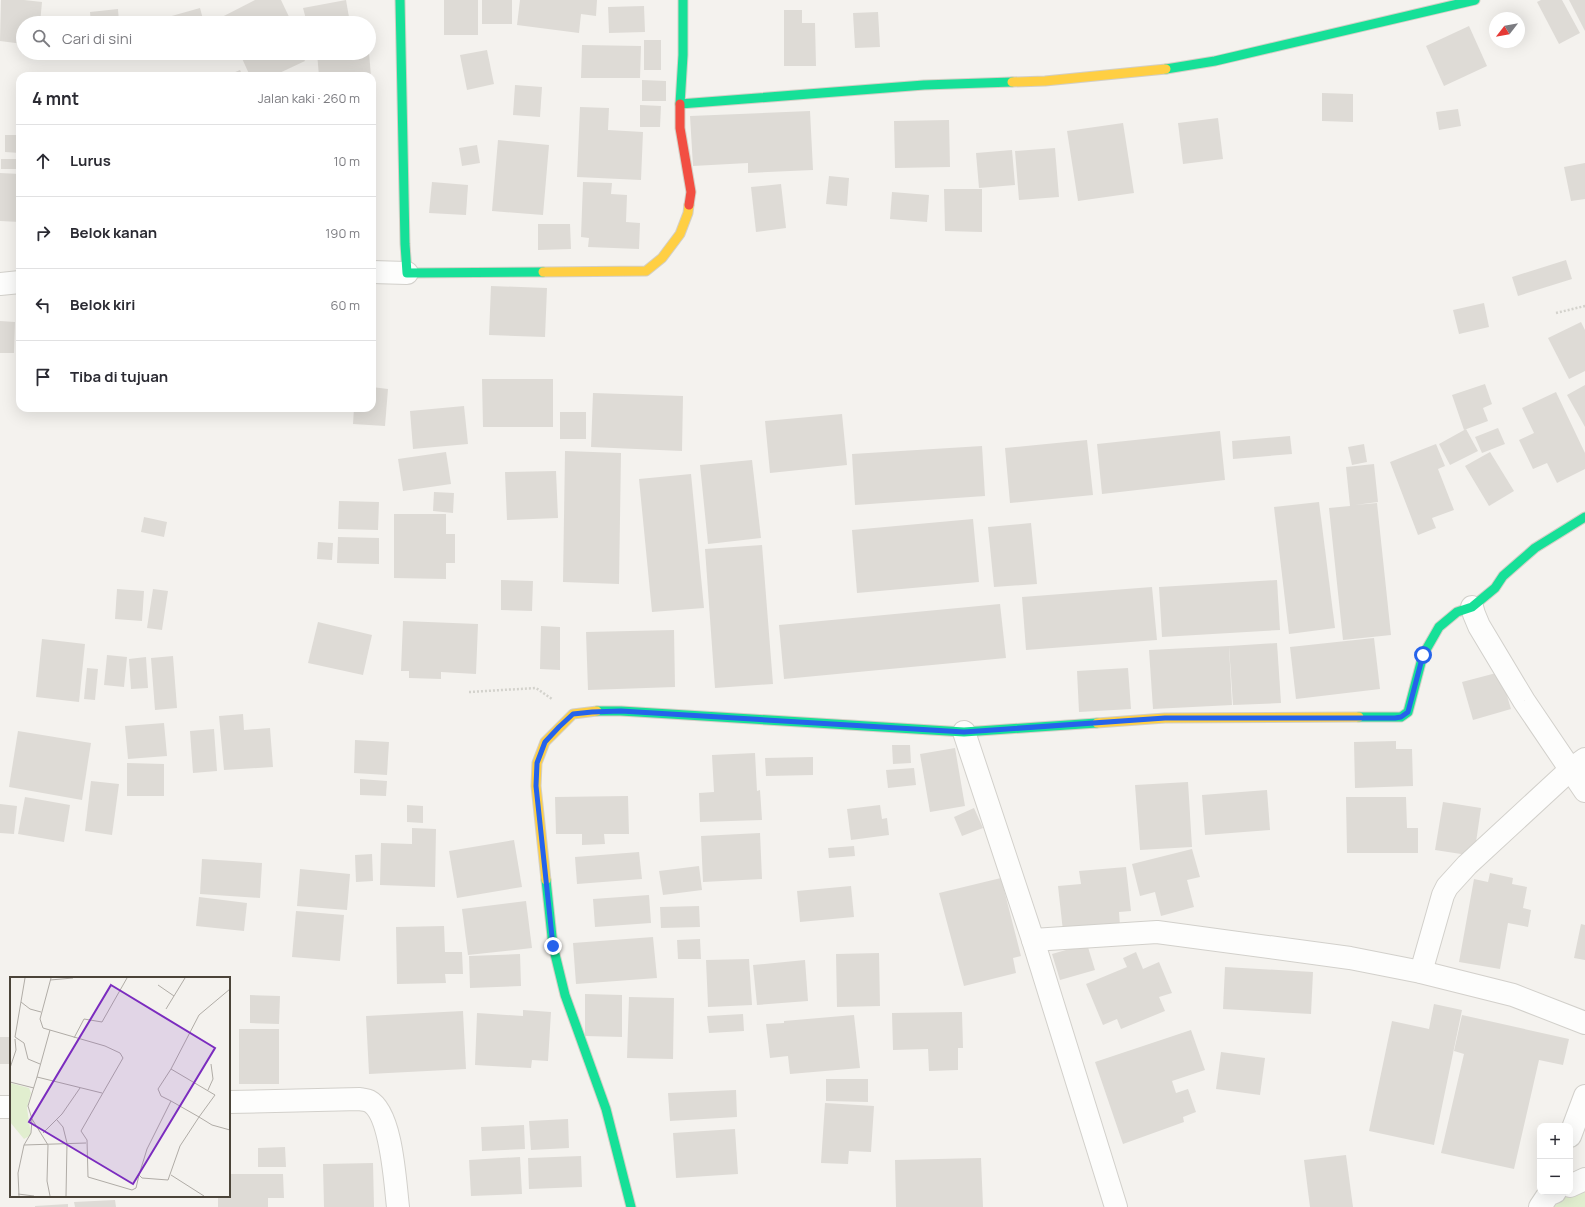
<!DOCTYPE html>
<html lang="id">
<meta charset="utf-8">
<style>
body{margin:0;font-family:Manrope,sans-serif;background:#f2f2f3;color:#2b2b33}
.controls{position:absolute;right:12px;bottom:12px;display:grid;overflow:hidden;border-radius:8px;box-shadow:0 4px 16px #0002}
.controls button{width:36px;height:36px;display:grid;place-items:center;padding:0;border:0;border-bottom:1px solid #e1e1e2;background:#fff;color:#2b2b33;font:20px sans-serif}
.compass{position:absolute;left:1489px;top:12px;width:36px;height:36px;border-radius:50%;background:#fff;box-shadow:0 4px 16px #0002;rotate:239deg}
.stop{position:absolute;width:12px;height:12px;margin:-9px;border:3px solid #2563eb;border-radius:50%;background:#fff}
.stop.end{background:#2563eb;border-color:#fff;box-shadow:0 1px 4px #0008}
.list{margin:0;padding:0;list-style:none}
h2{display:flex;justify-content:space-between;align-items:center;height:52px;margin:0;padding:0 16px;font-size:17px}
h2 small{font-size:13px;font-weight:400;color:#7c7c81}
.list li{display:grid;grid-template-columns:26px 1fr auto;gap:12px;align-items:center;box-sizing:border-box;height:72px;padding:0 16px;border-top:1px solid #e1e1e2}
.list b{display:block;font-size:15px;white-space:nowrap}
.list em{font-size:13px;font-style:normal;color:#7c7c81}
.icon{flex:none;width:22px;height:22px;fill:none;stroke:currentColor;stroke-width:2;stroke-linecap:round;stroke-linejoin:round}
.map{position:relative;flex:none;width:1585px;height:1207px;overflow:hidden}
.search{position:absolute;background:#fff;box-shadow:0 4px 16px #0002;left:16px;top:16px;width:360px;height:44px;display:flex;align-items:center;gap:10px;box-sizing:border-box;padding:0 14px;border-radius:22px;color:#7c7c81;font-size:15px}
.panel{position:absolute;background:#fff;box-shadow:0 4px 16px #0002;left:16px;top:72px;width:360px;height:340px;border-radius:12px}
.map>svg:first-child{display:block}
</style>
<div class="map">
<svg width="1585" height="1207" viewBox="0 0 1585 1207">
<rect width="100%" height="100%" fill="#f4f2ee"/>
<polygon fill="#e1eecf" points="1585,1173 1585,1207 1554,1207"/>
<g fill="#dedbd6">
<polygon points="1,0 24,0 42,2 40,23 23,23 23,44 0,41"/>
<polygon points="255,0 281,0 291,21 287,23 222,23 220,18"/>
<polygon points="346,0 350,23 307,23 303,8"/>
<rect x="444" y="0" width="34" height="35"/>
<rect x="482" y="0" width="30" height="24"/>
<polygon points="520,0 597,0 596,16 581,14 579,33 517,25"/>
<polygon points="1541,0 1562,0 1580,33 1559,44 1537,2"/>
<polygon points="1569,0 1585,0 1585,31"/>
<polygon points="644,6 645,32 609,33 608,7"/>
<polygon points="200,8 204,23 155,23 154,21"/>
<polygon points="118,9 119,23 91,23 90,12"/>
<polygon points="784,10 802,10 802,23 815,23 816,66 784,66"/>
<polygon points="878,12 880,47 855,48 853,13"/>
<polygon points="1469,26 1487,66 1444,86 1426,46"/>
<rect x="644" y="40" width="17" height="30"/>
<polygon points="582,45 641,46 640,78 581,78"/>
<polygon points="487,50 494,84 467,90 460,55"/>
<polygon points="243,53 301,53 305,61 273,76 250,76 240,54"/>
<polygon points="317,53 369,53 371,76 319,76"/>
<polygon points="240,70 243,76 226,76"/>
<polygon points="642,80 666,81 666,101 642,101"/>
<polygon points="515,85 542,87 540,117 513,115"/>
<polygon points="1322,93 1353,94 1353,122 1322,121"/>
<polygon points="640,105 661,106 660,127 640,127"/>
<polygon points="580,107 609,108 608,130 643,132 641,180 577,177"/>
<polygon points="1458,109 1461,126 1439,130 1436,112"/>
<polygon points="810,111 813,170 748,173 748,163 693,166 690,116"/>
<polygon points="1218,118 1223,159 1183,164 1178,123"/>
<polygon points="949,120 950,167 895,168 894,121"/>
<polygon points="1123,123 1134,193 1078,201 1067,131"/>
<polygon points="5,135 20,135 20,153 5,152"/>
<polygon points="498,140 549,145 543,215 492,211"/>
<polygon points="477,145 480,163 462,166 459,148"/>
<polygon points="1055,148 1059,197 1019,200 1015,151"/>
<polygon points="1012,150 1015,185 979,188 976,153"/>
<rect x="1" y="159" width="19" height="10"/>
<polygon points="1585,163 1585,199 1571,201 1564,167"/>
<polygon points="0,173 20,174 20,222 0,221"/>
<polygon points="829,176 849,178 847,206 826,204"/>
<polygon points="432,182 468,185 466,215 429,213"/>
<polygon points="583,182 612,183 611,194 627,195 626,222 640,223 639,249 588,247 589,238 581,237"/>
<polygon points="781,184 786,228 756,232 751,187"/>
<polygon points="944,189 982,189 982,232 945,231"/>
<polygon points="892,192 929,195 927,222 890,219"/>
<polygon points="538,224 570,224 571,249 538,250"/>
<polygon points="1566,260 1572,279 1518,296 1512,277"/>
<polygon points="491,286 547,288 545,337 489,335"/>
<polygon points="1484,303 1489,327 1459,334 1453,310"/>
<polygon points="0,321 15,322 14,353 0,353"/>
<polygon points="1581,322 1585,330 1585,371 1569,379 1548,338"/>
<polygon points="482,379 553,379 553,427 483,427"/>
<polygon points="1485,384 1492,404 1483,408 1488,421 1464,430 1452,395"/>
<polygon points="1585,385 1585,427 1567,395"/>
<polygon points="372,387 388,389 385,426 353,424 354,408 372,408"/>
<polygon points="1556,392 1585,453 1585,469 1557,483 1547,463 1533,469 1519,440 1534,433 1522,408"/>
<polygon points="593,393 683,396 682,451 591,447"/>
<polygon points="464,406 468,444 413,449 410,411"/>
<rect x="560" y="412" width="26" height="27"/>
<polygon points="842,414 847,465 770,473 765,421"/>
<polygon points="1498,428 1505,444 1482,453 1475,437"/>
<polygon points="1466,429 1478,451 1450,465 1439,444"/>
<polygon points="1220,431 1225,480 1102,494 1097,444"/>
<polygon points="1290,436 1292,454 1233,459 1232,441"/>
<polygon points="1087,440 1093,495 1010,503 1005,448"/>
<polygon points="1364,444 1367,462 1352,465 1348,447"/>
<polygon points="1436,444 1445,466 1438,469 1454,510 1432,518 1436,528 1418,535 1390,462"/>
<polygon points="982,446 985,496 855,505 852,454"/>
<polygon points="565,451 621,453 619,584 563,582"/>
<polygon points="446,452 451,484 403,491 398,459"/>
<polygon points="1490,452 1514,491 1489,506 1465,466"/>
<polygon points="752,460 761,538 708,544 700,465"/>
<polygon points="1374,464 1378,502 1355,505 1377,503 1391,635 1343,640 1329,508 1350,506 1346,467"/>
<polygon points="556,471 558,518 507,520 505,472"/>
<polygon points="691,474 704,608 652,612 639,479"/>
<polygon points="434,492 454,493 453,513 433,511"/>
<polygon points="339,501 379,502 378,530 338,529"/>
<polygon points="1319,502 1335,628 1289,634 1274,507"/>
<polygon points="394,514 446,514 446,534 455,534 455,563 446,563 446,579 394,578"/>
<polygon points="144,517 167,522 164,537 141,532"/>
<polygon points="973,519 979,582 857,593 852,530"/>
<polygon points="1031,523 1037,584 994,587 988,527"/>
<polygon points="338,537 379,538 379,564 337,563"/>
<polygon points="318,542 333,543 332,560 317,559"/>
<polygon points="762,545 773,684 715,688 705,549"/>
<polygon points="501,580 533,581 532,611 501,610"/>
<polygon points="1277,580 1280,630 1162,637 1159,587"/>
<polygon points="1152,587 1157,640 1026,650 1022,597"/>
<polygon points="117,589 144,591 142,621 115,619"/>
<polygon points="153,589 168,591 162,630 147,628"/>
<polygon points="1000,604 1006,658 784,679 779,625"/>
<polygon points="403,621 478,624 476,674 441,672 441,679 409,678 409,671 401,671"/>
<polygon points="318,622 372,635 363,675 308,663"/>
<polygon points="541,626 560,627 560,670 540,669"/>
<polygon points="674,630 675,687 588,690 586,632"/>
<polygon points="1374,638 1380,689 1296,699 1290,647"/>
<polygon points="42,639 85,644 79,702 36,697"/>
<polygon points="1277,643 1281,703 1233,705 1229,646"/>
<polygon points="1229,646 1232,705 1153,709 1149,650"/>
<polygon points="107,655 127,657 124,687 104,685"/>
<polygon points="173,656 177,708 155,710 151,658"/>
<polygon points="146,657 148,688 131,689 129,659"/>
<polygon points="87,668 98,669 95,700 84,699"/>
<polygon points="1128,668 1131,709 1079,712 1077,671"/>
<polygon points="1500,672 1511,709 1473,720 1462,682"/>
<polygon points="243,714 244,730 270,728 273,767 224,770 219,716"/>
<polygon points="164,723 167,756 128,759 125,726"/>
<polygon points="214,729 217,771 193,773 190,731"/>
<polygon points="18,731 91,743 82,800 9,787"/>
<polygon points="355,740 389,742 387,775 354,773"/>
<polygon points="1396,741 1396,749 1412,749 1413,786 1355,788 1354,742"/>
<polygon points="892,745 910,745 911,763 893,764"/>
<polygon points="955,748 965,806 930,812 920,754"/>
<polygon points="755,753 757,791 760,790 762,820 700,822 699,793 714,792 712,755"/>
<polygon points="813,757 813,775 766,776 765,758"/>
<polygon points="127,763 164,764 164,796 127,796"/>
<polygon points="914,768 916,785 888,788 886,770"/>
<polygon points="360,779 387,781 386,796 360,795"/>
<polygon points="91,781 119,784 112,835 85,831"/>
<polygon points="1188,782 1192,847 1140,850 1135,785"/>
<polygon points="1267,790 1270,830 1205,835 1202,795"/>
<polygon points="628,796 629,834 604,834 605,844 582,845 582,834 556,834 555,797"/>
<polygon points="25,797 70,805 64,842 18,834"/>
<polygon points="1346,797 1406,797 1407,828 1418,828 1418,853 1347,853"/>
<polygon points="1443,802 1481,808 1474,856 1435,850"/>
<polygon points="0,804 17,806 14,834 0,833"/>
<polygon points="407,805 423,806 423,823 407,822"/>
<polygon points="880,805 882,819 887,818 889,835 851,840 847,809"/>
<polygon points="974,808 983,828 962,836 954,817"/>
<polygon points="412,828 436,829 435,887 380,885 381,843 412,844"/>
<polygon points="760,833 762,879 703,882 701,836"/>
<polygon points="514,840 522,887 457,898 449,851"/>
<polygon points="854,846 855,856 829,858 828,848"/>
<polygon points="1192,849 1200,877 1187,880 1194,907 1161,916 1155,892 1140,896 1132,864"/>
<polygon points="639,852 642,879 577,884 575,857"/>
<polygon points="372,854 373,881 356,882 355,855"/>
<polygon points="202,859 262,863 260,898 200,894"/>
<polygon points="699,866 702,890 663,895 659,871"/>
<polygon points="1126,867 1131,911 1119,912 1120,926 1063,931 1058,886 1081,884 1079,871"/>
<polygon points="300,869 350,874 347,910 297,906"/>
<polygon points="1490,873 1513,878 1512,884 1527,887 1523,908 1531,910 1528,927 1508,923 1500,969 1459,962 1474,879 1488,882"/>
<polygon points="1001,878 1021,956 1013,958 1016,973 964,986 939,893"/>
<polygon points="851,886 854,917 800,922 797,891"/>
<polygon points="649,895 651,923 595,927 593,899"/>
<polygon points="199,897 247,903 244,931 196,926"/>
<polygon points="526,901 532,948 468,955 462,909"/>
<polygon points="699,906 700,927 661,928 660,907"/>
<polygon points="296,911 344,915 340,961 292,957"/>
<polygon points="1581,924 1585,925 1585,960 1574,958"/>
<polygon points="444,926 445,952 462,952 463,974 445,974 446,983 397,984 396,927"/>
<polygon points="653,937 657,978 576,984 573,943"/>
<polygon points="700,939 701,959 678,959 677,940"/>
<polygon points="1087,944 1095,970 1060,980 1052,954"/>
<polygon points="1136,952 1143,969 1159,962 1172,993 1159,997 1165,1011 1121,1029 1117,1019 1103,1025 1086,984 1127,967 1123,958"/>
<polygon points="879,953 880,1006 837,1007 836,954"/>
<polygon points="520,954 521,986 470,988 469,956"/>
<polygon points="749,959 752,1005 708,1007 706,960"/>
<polygon points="805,960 808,1001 757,1005 753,965"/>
<polygon points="1225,967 1313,972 1311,1014 1223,1009"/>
<polygon points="585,994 622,995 622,1037 585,1036"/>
<polygon points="250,995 280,996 279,1024 250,1023"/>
<polygon points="629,997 674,998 673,1059 627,1058"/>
<polygon points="1434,1004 1462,1010 1434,1145 1369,1131 1392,1021 1429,1029"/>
<polygon points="523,1010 551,1012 548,1061 532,1060 531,1068 475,1065 477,1013 523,1016"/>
<polygon points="463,1011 466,1069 369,1074 366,1016"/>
<polygon points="962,1012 963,1048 958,1048 958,1070 929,1071 928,1049 893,1050 892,1013"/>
<polygon points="743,1014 744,1031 709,1033 707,1016"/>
<polygon points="854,1015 860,1068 790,1074 788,1056 770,1058 766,1024 784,1023 784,1021"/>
<polygon points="1462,1015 1569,1039 1563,1065 1539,1060 1514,1169 1441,1153 1464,1054 1454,1051"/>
<rect x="239" y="1029" width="40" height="55"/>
<polygon points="1191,1030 1205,1070 1172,1081 1176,1093 1188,1089 1196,1112 1183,1117 1184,1122 1123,1144 1095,1062"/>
<rect x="0" y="1037" width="11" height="27"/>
<polygon points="1221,1052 1265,1058 1260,1095 1216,1089"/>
<polygon points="826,1079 868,1079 868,1102 826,1101"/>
<polygon points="736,1090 737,1117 670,1121 668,1093"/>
<polygon points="825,1103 874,1106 871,1152 849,1151 848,1164 821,1163"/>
<polygon points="568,1119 569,1148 531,1150 529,1121"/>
<polygon points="524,1125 525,1149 482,1151 481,1127"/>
<polygon points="735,1129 738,1174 676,1178 673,1133"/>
<polygon points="285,1147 286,1167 258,1167 258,1148"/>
<polygon points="1346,1155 1353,1207 1310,1207 1304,1160"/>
<polygon points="581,1156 582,1187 529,1189 528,1158"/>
<polygon points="520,1157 522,1194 471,1196 469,1160"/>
<polygon points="981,1158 983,1207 896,1207 895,1160"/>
<polygon points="373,1163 374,1207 324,1207 323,1164"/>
<polygon points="229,1174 283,1174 284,1198 268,1198 268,1207 218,1207 218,1196 229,1196"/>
<polygon points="115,1200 116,1207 75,1207 74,1202"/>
<polygon points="68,1204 68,1207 35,1207 35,1206"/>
</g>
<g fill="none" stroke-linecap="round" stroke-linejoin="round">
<g stroke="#d2d0cb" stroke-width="24">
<g id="street">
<polyline points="372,272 407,273"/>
<polyline points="0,284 20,282"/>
<polyline points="1472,607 1474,614 1479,626 1524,701 1585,791"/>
<polyline points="964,732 1033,940 1116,1207"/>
<polyline points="1033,940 1157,932 1350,958 1421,972 1513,995 1585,1023"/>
<polyline points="1421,972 1443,895 1447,887 1467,865 1571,769 1585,759"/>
<path d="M229 1102 360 1099C363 1100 367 1100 369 1101 392 1113 395 1183 398 1207"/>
<polyline points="0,1107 11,1107"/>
<polyline points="1570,1136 1585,1096"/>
<polyline points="1570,1186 1585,1179"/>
<polyline points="1540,1207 1548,1195 1555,1192"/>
</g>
</g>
<g stroke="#d3cfc5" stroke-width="11">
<g id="fast">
<polyline points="400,0 405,244 407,273 543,272"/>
<polyline points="683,0 683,55 680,104 924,85 1012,82"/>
<polyline points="1166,69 1215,61 1475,0"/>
<polyline points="597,711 621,711 964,732 1097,723"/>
<polyline points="1359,717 1401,717 1408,712 1423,655 1439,627 1457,612 1472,607 1495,588 1503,576 1535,548 1585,517"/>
<polyline points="546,880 553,946 565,995 606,1109 631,1207"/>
</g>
</g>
<g stroke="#d3cfc5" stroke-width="11">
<g id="slow">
<polyline points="1012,82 1045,81 1166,69"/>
<polyline points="543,272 646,271 662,258 680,234 688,213 689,205"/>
<polyline points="1097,723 1165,718 1359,717"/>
<polyline points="546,880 536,786 537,763 545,742 573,714 597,711"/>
</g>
</g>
<g stroke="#d3cfc5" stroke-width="11">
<polyline id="jam" points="680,104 680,128 691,192 689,205"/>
</g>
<g stroke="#d3d2cc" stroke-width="2.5" stroke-dasharray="2 2" stroke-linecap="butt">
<polyline points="1556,313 1585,306"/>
<polyline points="469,692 536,688 552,699"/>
</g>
<use href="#street" stroke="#fdfdfc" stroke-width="22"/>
<use href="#fast" stroke="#16e098" stroke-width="9"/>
<use href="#slow" stroke="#ffcf43" stroke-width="9"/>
<use href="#jam" stroke="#f24e42" stroke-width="9"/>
</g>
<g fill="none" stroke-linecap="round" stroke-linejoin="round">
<polyline stroke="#2563eb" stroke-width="5" points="553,946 536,786 537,763 545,742 559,727 573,714 592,712 621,711 964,732 1165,718 1395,718 1401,717 1408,712 1423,655"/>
</g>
<g transform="translate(10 977)">
<rect width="220" height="220" fill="#f4f2ee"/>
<path d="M0 106 19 111 21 116 17 131 21 158 14 162 0 145Z" fill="#e1eecf"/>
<path fill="none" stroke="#b0aca6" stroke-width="1" d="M15 1 5 60 14 66 18 82 30 87M41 1 30 42 33 51 95 69 110 76 113 81 71 154 77 163 78 200 122 213 126 211 129 198M40 3 63 1M148 8 164 19M11 25 20 32 31 35M156 32 175 1M40 53 27 100 92 116M64 61 74 42 92 45 117 1M0 91 6 73 5 62M161 92 189 38 220 12M0 105 24 111M198 113 203 102 201 87M161 124 151 119 148 112 161 92 205 118 189 140 170 169 158 203 132 201 129 198 137 172 161 124 189 140 202 148 220 153M22 142 38 168 37 204 40 219M47 143 53 150 57 166 56 219M33 156 52 137 70 111M14 168 76 166M161 198 194 219M8 217 24 219M9 219 8 196 14 168 21 156 22 142 18 129 27 100"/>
<path fill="#7b2cbf" fill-opacity="0.15" stroke="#7b2cbf" stroke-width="2" d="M101 8 205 71 123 207 19 145Z"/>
<rect width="220" height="220" fill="none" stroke="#4b4439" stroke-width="2"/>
</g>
</svg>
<div class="controls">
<button>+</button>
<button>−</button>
</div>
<svg class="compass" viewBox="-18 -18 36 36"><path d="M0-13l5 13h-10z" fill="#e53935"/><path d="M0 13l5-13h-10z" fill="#7c7c81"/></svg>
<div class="stop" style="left:1423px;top:655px"></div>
<div class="stop end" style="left:553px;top:946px"></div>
<div class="search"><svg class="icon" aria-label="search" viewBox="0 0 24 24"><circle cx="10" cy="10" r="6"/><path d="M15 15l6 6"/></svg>Cari di sini</div>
<section class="panel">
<h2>4 mnt<small>Jalan kaki · 260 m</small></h2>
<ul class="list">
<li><svg class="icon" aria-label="ahead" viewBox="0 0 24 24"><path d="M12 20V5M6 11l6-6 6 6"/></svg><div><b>Lurus</b></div><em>10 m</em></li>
<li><svg class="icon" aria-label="right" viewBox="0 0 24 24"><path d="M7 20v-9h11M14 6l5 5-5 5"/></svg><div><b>Belok kanan</b></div><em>190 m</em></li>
<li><svg class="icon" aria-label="left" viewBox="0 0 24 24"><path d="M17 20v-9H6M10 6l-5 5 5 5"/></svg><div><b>Belok kiri</b></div><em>60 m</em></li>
<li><svg class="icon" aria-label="arrive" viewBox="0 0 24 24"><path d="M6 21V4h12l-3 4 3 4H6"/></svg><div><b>Tiba di tujuan</b></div></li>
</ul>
</section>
</div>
